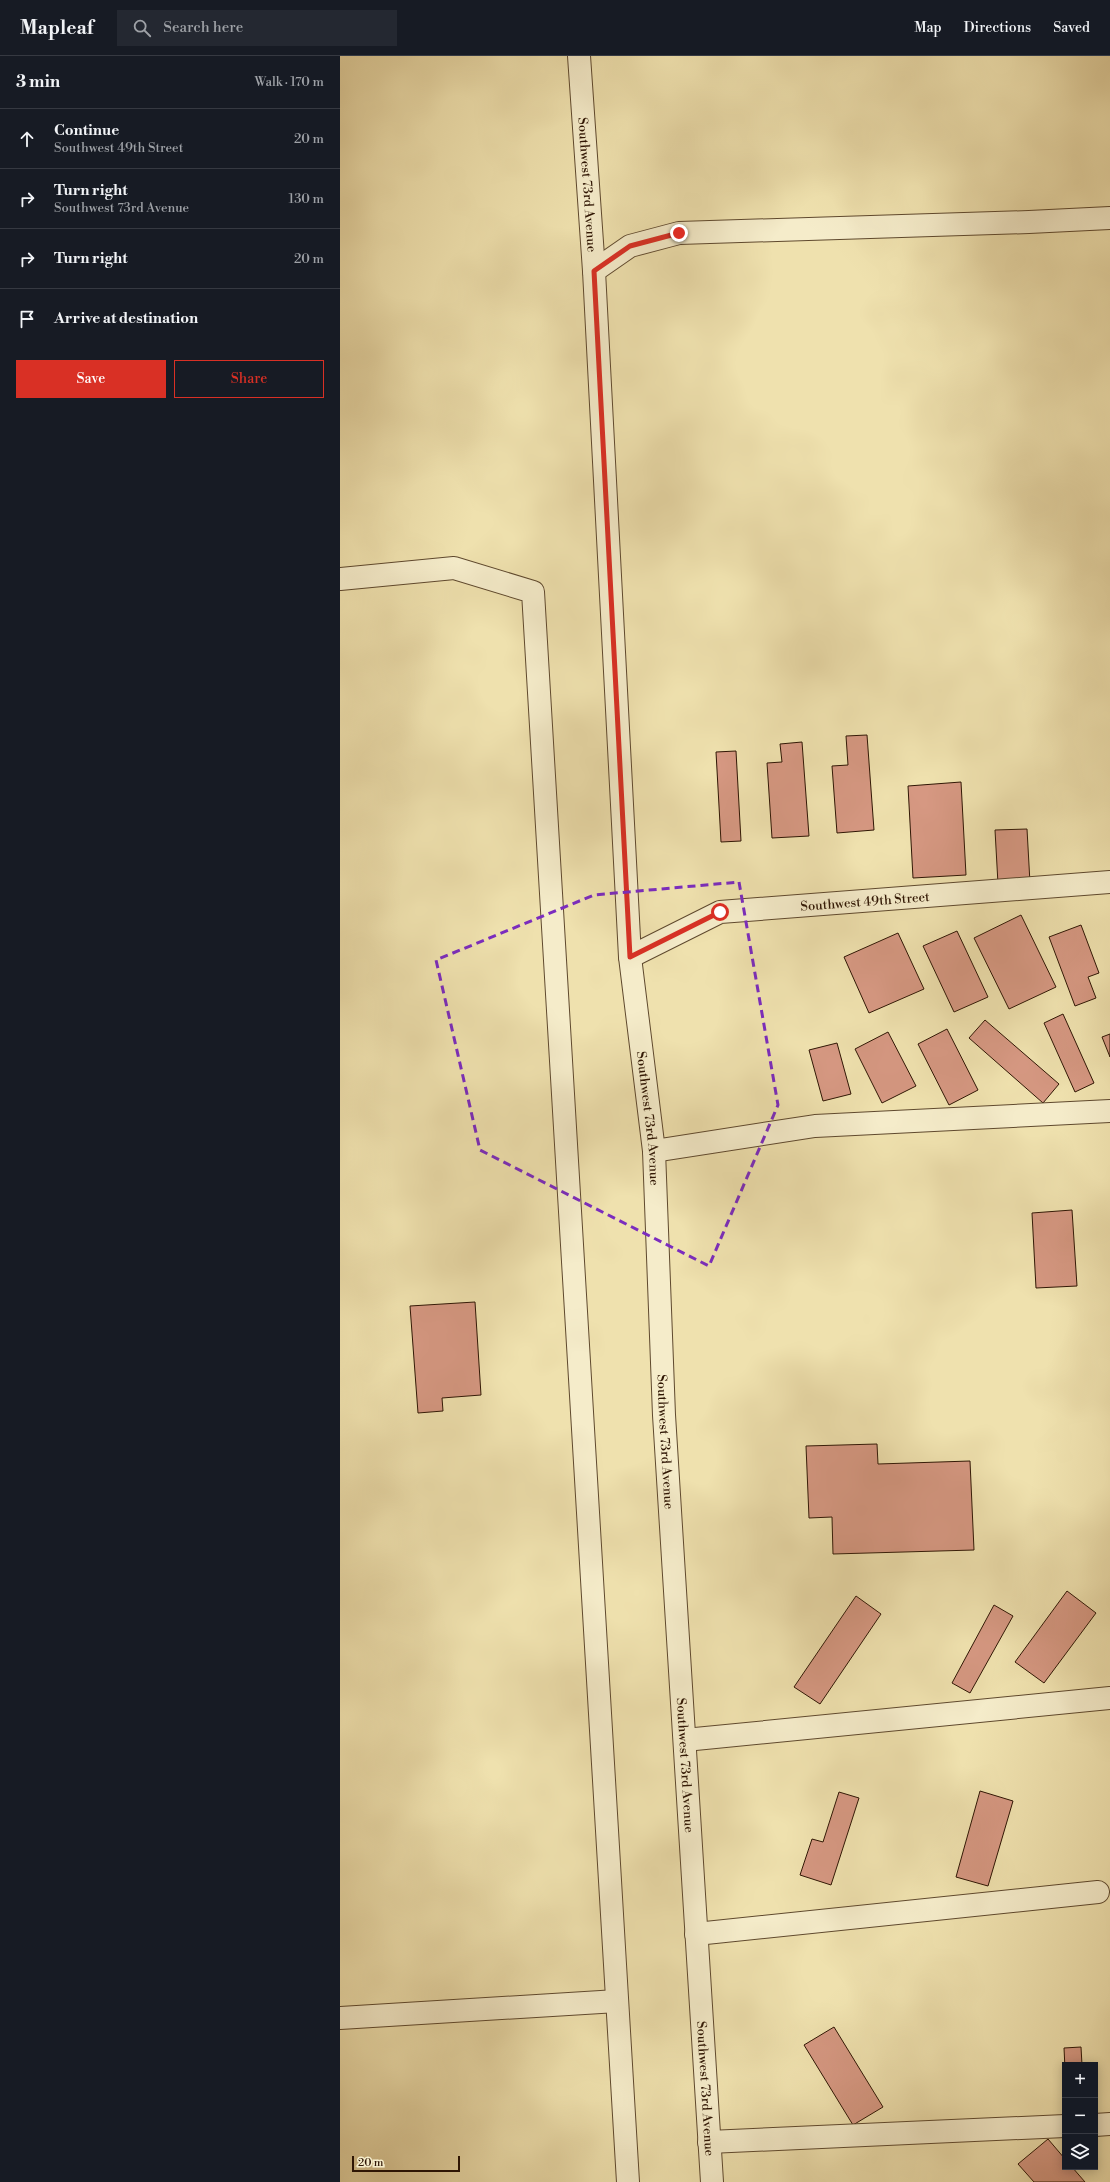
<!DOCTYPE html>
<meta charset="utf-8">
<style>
body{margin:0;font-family:"Libre Bodoni",serif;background:#242831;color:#f1f3f6}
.controls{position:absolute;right:12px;bottom:12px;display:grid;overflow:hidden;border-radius:0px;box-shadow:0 2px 10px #0003}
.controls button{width:36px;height:36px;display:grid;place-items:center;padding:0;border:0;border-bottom:1px solid #363941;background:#171b24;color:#f1f3f6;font:20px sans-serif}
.scale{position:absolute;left:12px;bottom:10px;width:108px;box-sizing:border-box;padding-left:4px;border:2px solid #2f1604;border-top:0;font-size:11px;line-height:14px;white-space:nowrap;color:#2f1604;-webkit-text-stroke:3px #f5ecca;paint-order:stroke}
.stop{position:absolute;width:12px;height:12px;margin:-9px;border:3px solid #d93025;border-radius:50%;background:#fff}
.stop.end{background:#d93025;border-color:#fff;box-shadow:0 1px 4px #0008}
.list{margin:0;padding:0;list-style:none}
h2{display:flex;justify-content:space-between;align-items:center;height:52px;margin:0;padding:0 16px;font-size:17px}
h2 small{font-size:13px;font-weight:400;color:#9ea1a6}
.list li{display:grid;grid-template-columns:26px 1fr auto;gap:12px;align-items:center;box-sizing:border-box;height:60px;padding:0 16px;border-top:1px solid #363941}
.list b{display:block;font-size:15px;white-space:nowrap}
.list p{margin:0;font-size:13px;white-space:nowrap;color:#9ea1a6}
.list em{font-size:13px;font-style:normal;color:#9ea1a6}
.actions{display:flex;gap:8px;padding:12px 16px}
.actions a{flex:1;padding:9px 0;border:1px solid #d93025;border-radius:0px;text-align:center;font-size:14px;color:#d93025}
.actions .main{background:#d93025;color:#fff}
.icon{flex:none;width:22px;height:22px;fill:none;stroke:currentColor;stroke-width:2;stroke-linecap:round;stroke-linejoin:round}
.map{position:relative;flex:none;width:770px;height:2126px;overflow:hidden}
header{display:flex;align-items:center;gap:24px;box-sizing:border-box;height:56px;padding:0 20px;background:#171b24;border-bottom:1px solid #363941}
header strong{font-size:19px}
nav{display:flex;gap:22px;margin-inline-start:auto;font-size:14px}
.search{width:280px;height:36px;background:#242831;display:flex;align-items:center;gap:10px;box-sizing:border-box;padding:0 14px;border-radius:0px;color:#9ea1a6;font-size:15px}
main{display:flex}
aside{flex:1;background:#171b24}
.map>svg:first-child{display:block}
</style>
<header>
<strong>Mapleaf</strong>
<div class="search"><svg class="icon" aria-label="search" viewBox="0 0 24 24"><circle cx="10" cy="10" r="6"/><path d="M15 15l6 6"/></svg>Search here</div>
<nav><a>Map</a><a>Directions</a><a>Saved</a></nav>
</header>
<main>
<aside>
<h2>3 min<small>Walk · 170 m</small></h2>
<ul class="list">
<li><svg class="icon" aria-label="ahead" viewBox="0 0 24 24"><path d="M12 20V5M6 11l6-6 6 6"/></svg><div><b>Continue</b><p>Southwest 49th Street</p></div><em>20 m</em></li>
<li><svg class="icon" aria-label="right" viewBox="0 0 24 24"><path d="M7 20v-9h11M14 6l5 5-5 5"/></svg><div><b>Turn right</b><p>Southwest 73rd Avenue</p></div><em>130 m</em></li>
<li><svg class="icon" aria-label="right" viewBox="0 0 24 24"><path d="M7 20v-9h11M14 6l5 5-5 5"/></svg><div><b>Turn right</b></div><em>20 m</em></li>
<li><svg class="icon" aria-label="arrive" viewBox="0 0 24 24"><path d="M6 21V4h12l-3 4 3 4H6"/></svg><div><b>Arrive at destination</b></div></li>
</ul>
<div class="actions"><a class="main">Save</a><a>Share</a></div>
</aside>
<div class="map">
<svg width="770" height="2126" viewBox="0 0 770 2126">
<rect width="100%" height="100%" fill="#efe1ae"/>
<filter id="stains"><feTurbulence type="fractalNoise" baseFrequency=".005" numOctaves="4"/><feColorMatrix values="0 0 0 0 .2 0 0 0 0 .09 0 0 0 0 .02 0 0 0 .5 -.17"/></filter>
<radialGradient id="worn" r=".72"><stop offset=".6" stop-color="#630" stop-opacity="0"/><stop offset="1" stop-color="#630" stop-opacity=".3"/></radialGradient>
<g fill="#d69882" stroke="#2f1604">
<polygon points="527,679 534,774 497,777 492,710 508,709 506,680"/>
<polygon points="462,686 469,780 432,782 427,707 442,706 440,688"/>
<polygon points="396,695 401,785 381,786 376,696"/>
<polygon points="621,726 626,819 573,822 568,730"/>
<polygon points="687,773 690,827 658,828 655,774"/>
<polygon points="681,859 716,931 669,953 634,882"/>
<polygon points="741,869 759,917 748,921 756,942 735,950 709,881"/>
<polygon points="617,875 648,941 614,956 583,890"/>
<polygon points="558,877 584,933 529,957 504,901"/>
<polygon points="723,958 754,1027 735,1036 704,967"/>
<polygon points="645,964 719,1028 703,1047 629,982"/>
<polygon points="607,973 638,1034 609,1049 578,988"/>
<polygon points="548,976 576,1030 542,1047 515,993"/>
<polygon points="770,978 770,1001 762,981"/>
<polygon points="497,987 511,1038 483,1045 469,994"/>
<polygon points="732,1154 737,1230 696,1232 692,1157"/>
<polygon points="135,1246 141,1339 102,1342 103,1355 78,1357 70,1250"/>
<polygon points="537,1388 538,1408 630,1405 634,1494 493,1498 492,1461 469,1462 466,1390"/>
<polygon points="727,1535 756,1557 704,1627 675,1606"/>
<polygon points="516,1540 541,1558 480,1648 454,1631"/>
<polygon points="654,1549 673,1560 630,1637 612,1627"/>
<polygon points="640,1735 673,1745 648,1830 616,1821"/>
<polygon points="499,1736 519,1742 491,1829 460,1819 472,1783 483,1786"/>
<polygon points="494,1971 543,2051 513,2069 464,1989"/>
<polygon points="741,1991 742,2009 725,2009 725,2013 724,1992"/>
<polygon points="708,2083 725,2103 725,2111 732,2111 745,2126 694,2126 678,2108"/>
</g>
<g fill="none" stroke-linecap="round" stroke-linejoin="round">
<g stroke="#5f492e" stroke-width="24">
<g id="minor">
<path id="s1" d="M239 0 254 215 290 901 314 1095 324 1359 372 2126"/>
<polyline points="254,215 290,190 339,177 689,166 770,162"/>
<polyline points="0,523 114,512 193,536 288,2126"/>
<path id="s2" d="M290 901 380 856 770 826"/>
<polyline points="314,1095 475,1070 770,1055"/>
<polyline points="345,1684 770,1642"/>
<polyline points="356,1878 758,1836"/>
<polyline points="0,1962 277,1945"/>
<polyline points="755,2069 770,2068"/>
<polyline points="369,2086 725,2070"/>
</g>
</g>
<use href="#minor" stroke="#f5ecca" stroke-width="22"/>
</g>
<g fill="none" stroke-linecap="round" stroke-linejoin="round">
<polyline stroke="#d93025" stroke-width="5" points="339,177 290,190 254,215 290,901 380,856"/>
</g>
<path fill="none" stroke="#7b2cbf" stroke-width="3" stroke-dasharray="8 5" stroke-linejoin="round" d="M399 826 438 1049 369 1210 140 1094 96 904 254 839Z"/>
<g text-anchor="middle" stroke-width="3" stroke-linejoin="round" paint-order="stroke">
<g font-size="13" fill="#2f1604" stroke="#f5ecca">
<text dy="5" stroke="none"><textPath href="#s1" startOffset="129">Southwest 73rd Avenue</textPath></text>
<text dy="5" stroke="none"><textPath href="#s2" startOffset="246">Southwest 49th Street</textPath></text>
<text dy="5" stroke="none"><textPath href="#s1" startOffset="1065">Southwest 73rd Avenue</textPath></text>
<text dy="5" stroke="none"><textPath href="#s1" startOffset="1389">Southwest 73rd Avenue</textPath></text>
<text dy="5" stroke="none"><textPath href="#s1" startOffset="1713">Southwest 73rd Avenue</textPath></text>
<text dy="5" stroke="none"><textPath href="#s1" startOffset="2037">Southwest 73rd Avenue</textPath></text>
</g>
</g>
<rect width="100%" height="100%" filter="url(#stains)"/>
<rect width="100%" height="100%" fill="url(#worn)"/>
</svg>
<div class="controls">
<button>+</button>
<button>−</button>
<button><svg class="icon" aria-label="layers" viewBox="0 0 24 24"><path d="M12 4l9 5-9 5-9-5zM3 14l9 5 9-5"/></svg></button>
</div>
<div class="scale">20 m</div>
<div class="stop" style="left:380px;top:856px"></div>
<div class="stop end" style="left:339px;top:177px"></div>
</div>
</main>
